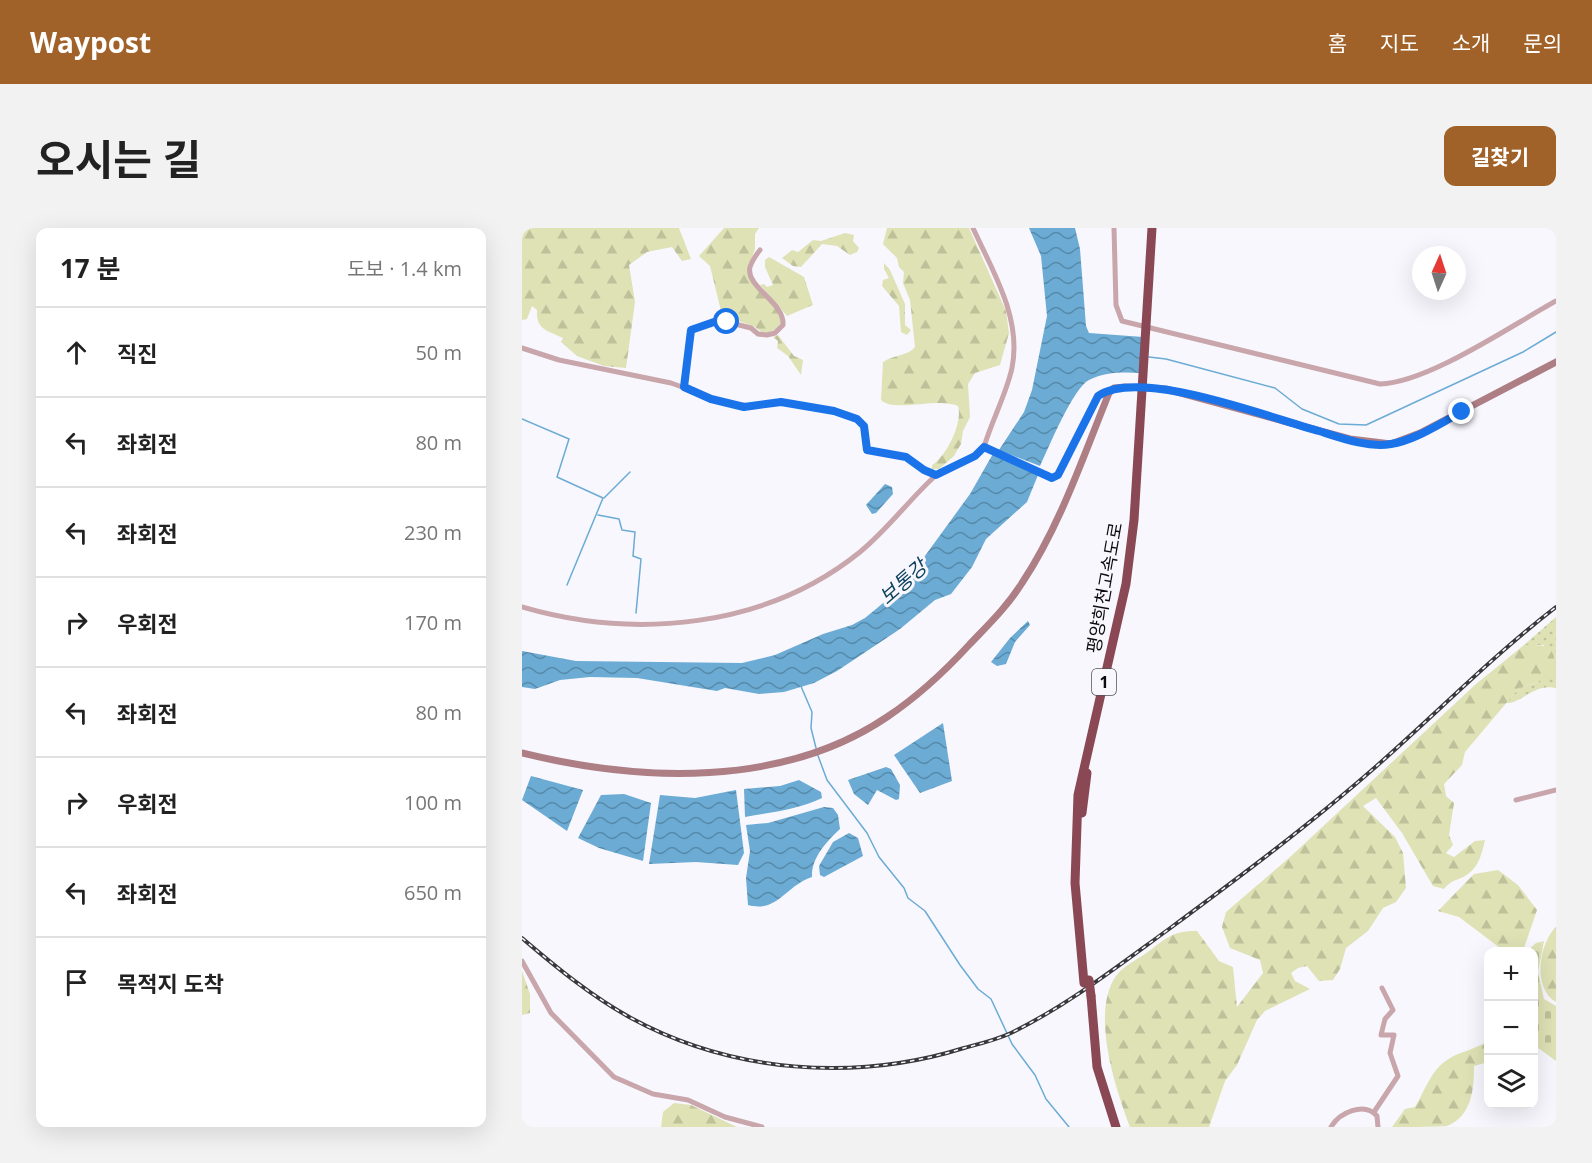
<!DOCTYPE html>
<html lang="ko">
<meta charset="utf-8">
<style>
body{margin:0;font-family:"Open Sans","Noto Sans KR",sans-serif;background:#f2f2f2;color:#222}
.controls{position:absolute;right:18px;bottom:18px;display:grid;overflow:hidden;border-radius:12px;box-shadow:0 6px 24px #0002}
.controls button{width:54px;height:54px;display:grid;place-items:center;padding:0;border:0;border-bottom:2px solid #e0e0e0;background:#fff;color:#222;font:30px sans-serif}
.compass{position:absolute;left:890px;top:18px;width:54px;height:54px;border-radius:50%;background:#fff;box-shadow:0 6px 24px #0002;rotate:3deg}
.stop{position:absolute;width:18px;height:18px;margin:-14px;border:4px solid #1a73e8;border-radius:50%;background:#fff}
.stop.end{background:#1a73e8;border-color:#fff;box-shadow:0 2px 6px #0008}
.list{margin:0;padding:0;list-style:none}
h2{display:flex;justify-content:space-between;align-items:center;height:78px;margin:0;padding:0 24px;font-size:26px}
h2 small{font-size:20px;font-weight:400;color:#767676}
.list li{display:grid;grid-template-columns:39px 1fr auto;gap:18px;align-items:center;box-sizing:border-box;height:90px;padding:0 24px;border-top:2px solid #e0e0e0}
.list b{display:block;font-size:22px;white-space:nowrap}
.list em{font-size:20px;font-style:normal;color:#767676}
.icon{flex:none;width:33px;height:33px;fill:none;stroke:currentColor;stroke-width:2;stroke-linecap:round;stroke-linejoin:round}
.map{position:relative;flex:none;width:1034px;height:899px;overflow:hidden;border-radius:12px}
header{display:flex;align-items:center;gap:36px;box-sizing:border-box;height:84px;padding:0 30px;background:#a06228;color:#fff}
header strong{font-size:28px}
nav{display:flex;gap:33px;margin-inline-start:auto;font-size:21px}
.intro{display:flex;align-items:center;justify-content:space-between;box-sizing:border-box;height:144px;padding:0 36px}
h1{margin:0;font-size:42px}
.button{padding:15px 27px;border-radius:12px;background:#a06228;color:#fff;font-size:21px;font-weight:700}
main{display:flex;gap:36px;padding:0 36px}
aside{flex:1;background:#fff;border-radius:12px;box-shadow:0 6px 24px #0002}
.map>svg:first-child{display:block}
</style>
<header>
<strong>Waypost</strong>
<nav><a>홈</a><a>지도</a><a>소개</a><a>문의</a></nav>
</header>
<div class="intro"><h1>오시는 길</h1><a class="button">길찾기</a></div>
<main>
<aside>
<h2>17 분<small>도보 · 1.4 km</small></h2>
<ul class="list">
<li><svg class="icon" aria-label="ahead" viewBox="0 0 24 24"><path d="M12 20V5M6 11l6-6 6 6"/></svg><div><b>직진</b></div><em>50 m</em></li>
<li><svg class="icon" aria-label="left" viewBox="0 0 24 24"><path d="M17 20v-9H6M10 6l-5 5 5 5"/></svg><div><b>좌회전</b></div><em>80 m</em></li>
<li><svg class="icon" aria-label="left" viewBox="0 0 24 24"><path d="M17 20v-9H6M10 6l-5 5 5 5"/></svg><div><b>좌회전</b></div><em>230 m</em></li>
<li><svg class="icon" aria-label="right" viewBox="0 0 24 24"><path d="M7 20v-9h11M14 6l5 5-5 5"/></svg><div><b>우회전</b></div><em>170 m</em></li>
<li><svg class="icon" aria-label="left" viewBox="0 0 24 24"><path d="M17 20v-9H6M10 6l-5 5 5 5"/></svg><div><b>좌회전</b></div><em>80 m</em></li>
<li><svg class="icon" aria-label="right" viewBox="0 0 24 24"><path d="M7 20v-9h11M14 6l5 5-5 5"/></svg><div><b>우회전</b></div><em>100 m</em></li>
<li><svg class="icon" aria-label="left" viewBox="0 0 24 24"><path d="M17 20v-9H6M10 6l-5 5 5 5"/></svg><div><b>좌회전</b></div><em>650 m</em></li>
<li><svg class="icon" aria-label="arrive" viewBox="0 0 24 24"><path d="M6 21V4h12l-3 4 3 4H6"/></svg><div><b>목적지 도착</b></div></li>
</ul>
</aside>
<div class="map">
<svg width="1034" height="899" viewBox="0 0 1034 899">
<defs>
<pattern id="grass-dots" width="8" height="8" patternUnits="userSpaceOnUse" patternTransform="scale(1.5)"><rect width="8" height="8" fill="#dfe2b5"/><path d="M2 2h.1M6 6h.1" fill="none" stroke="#bec19a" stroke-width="1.8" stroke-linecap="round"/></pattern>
<pattern id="forest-firs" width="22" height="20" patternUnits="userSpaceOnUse" patternTransform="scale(1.5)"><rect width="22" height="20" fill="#dfe2b5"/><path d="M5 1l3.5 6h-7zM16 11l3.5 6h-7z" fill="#bec19a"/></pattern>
<pattern id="cemetery-stones" width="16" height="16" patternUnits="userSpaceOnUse" patternTransform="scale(1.5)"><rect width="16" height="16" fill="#dfe2b5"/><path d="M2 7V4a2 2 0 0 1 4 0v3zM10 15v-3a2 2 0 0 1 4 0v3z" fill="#bec19a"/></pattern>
<pattern id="water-waves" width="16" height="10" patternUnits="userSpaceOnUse" patternTransform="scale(1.5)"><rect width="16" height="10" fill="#6babd4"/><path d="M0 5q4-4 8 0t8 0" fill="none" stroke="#568aaa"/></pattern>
</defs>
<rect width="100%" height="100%" fill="#f8f7fe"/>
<path fill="url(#grass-dots)" d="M1034 389V460C1012 455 999 476 984 475L997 460 1016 454 1022 417H1002Z"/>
<g fill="url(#forest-firs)">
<path d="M0 0H157L169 31 160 33 150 19 125 24 107 37 113 74 104 140 82 138 55 128 39 114 41 110C25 102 14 102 15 82L10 78 5 91 0 92Z"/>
<polygon points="202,0 237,0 233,6 233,21 226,41 258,86 259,95 255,101 242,106 233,99 200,87 188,38 177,28"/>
<path d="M365 0H447L484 83 487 105 478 137 453 145 446 156 448 189 441 203 439 216 432 228 417 241H410V237C425 228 441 194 436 178 415 169 372 185 359 172L361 134C371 127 386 128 393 119L388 72 381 55 382 44 377 39 375 30 361 16Z"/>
<polygon points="323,5 332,7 331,13 337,20 335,24 328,27 315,18 300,16 279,39 271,38 260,30 270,22 276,24 291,12 299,13"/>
<polygon points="247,29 282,49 291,77 265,88 238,57 242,56 245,59 251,57 243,39 243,32"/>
<polygon points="362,35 368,42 383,76 383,97 389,102 385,107 379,104 377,78 360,58 361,52 367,50 362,41"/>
<polygon points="256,107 272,128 281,132 279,147 266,128 255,120 256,113 251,109"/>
<path d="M1002 417C1023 417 1034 416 1033 442L1016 454 997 460 943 524 940 537 922 556 924 568 932 575 927 607 931 617 924 625 932 629 953 613 963 612C960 625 957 638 946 646 937 653 931 650 922 661L911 658 880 605 854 570 841 578 873 609 881 625 884 660 874 674 861 680 846 703 824 720 818 741 811 752 797 753 785 738 776 740 769 745 773 753 788 761 743 783 735 792 715 837 703 853 687 899H608C594 862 568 785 594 748 599 740 614 732 623 726 644 711 648 703 675 703L697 733 711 739 715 779 741 745 738 732 708 720 700 699 704 684 767 630 954 456Z"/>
<polygon points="976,642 996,657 1015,682 1002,720 982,723 937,689 916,683 952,646"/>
<path d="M1034 699V774C1010 761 1017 715 1034 699Z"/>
<polygon points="0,743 8,766 8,785 0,787"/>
<path d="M966 813V834L952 838C952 861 950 888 925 898 915 899 882 899 870 899L883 881 893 879C904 861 909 841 928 830 940 823 954 821 966 813Z"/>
<polygon points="152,875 169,877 215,899 139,899 141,884"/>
</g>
<polygon fill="url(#cemetery-stones)" points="1022,713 1016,744 1022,771 1034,778 1034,833 1012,817 1011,724 1005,723 1014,715"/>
<g fill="url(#water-waves)">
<path d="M507 0H553L558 21 564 98 567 105 621 109 618 145C600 144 583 144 567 152 551 160 527 219 518 238L477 222 502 184 510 162 525 88 519 28Z"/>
<polygon points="472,224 516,247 505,274 464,311 450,339 429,366 413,372 378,401 315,443 292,455 262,464 237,466 203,460 195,463 115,450 68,449 38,452 13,461 0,459 0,423 54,433 220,435 253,427 301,406 330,397 343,390 372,366 400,332 448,266"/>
<polygon points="363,256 370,259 371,266 354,285 350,286 344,277"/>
<polygon points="506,393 508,397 493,414 484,436 475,438 469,434 488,410"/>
<polygon points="421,495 430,553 398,565 372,527"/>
<polygon points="364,539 369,541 378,557 377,571 374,572 355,562 346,577 332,566 326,552"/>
<polygon points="9,548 61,562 45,603 0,572"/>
<path d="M277 552 299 564 300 570C275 582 250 584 223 589L222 561 258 558Z"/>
<polygon points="214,562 222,625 216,637 174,634 127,636 138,567 173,570"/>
<polygon points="102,566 129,575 121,633 77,620 56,610 79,567"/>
<path d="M302 579 311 580 316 587 318 601C305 613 289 630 290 649 263 658 256 685 226 677L224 650 228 623 224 597 246 595Z"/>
<polygon points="327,605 336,610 341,628 302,649 298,647 297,638 311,614"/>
</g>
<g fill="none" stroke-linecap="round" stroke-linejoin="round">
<g stroke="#6babd4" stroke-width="1.5">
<polyline points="627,129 644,131 753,160 780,181 817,196 844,197 1001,124 1034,104"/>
<polyline points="0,191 47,211 35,249 81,270 45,357"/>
<polyline points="82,270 108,244"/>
<polyline points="76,287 97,291 100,302 113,304 111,328 119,331 114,385"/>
<polyline points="278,456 290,484 289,500 294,520"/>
<polyline points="295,525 305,552 345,605 357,629 382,660 386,670 403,683 438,737 456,761 469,771 490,816 513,847 524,871 547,899"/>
</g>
<g stroke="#c8a6ab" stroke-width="5">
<path d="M451 0C471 44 500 90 490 140 484 167 470 192 462 219L530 250 536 247 576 168 592 160"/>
<path d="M592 0 594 77 600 93 858 156C906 155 990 97 1034 73"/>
<polyline points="0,120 37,132 149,155 207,176 232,178 259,174 313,183 335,191 342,198 345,222 385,229 402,242 414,247"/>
<path d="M162 159 169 102 192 94H205L229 100 236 106 245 107 253 105 261 97C263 74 223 59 228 39 230 33 234 27 238 22"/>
<path d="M0 379C113 412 244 400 338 324 366 301 386 273 412 249 426 236 449 234 462 219"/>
<polyline points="994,572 1034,562"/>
<polyline points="0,733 29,785 92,849 131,866 166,872 203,889 240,899"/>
<polyline points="852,884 876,848 868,825 872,807 859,807 863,791 871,782 860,760"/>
<path d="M809 899C817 885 842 873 855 888L856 899"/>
</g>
<path stroke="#ae7e85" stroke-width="7" d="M0 525C118 554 260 560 365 489 395 469 423 443 447 417 466 397 485 379 500 355 538 298 561 229 587 165L592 160 603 159 644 161 828 211 869 216 898 205 1034 134"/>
<g stroke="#894854" stroke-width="9">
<polyline points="560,585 565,545"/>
<polyline points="562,755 553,655 556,567 604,356 612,292 630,0"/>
<polyline points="569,768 575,839 594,899"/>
</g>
<g stroke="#39393c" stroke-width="4">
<path id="rail" d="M0 710C34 739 69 768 109 790 210 845 333 854 442 820 457 816 474 812 489 805 546 777 596 738 647 701 716 650 786 598 850 542 912 488 969 429 1034 379"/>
</g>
<use href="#rail" stroke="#f8f7fe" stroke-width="1.5" stroke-dasharray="4.5" stroke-linecap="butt"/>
<polyline stroke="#894854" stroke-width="9" points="567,752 569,768"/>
</g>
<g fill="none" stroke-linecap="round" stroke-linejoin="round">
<path stroke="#1a73e8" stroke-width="8" d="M205 94H192L169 102 162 159 189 171 222 179 259 174 312 183 335 191 342 198 345 222 384 229 402 242 414 247 453 228 462 219 530 250 536 247 576 168C618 139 748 190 797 203 819 210 846 220 869 216 894 212 918 195 940 184"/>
</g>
<g text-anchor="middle" stroke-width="6" stroke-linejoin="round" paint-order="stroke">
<rect fill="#f8f7fe" stroke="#535256" stroke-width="1.5" x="570" y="441" width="24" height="26" rx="4.5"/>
<g font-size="16" font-weight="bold" fill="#0c0c0e">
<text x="582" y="460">1</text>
</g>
<g font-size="18" fill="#0c0c0e" stroke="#f8f7fe">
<text transform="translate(583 360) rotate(-80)" y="6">평양희천고속도로</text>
</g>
<g font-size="20" font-style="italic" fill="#0d415d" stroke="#f8f7fe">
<text transform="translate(381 354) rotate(-41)" y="7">보통강</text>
</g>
</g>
</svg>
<div class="controls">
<button>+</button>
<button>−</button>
<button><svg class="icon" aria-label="layers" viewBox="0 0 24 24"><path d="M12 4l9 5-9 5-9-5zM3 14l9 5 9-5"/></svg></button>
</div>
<svg class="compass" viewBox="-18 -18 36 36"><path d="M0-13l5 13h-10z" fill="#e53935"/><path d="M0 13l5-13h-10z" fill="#767676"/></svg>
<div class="stop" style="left:205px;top:94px"></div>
<div class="stop end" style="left:940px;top:184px"></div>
</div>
</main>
